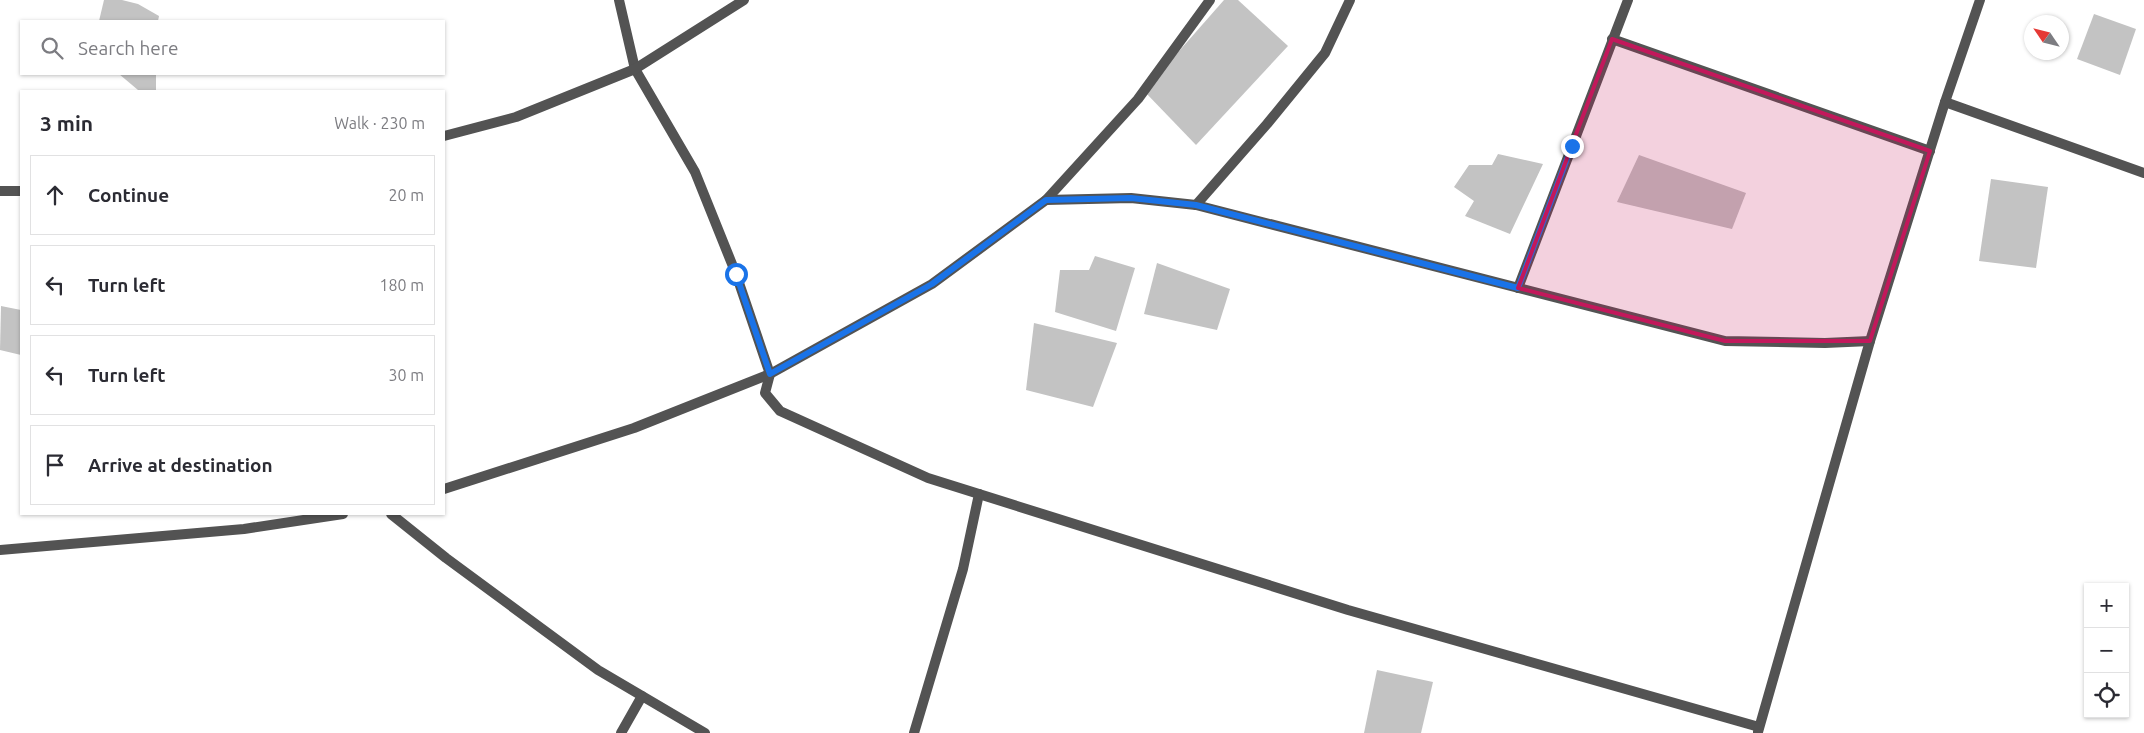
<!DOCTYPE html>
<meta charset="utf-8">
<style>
body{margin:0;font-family:Ubuntu,sans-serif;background:#f7f7f7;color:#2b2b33}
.controls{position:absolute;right:15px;bottom:15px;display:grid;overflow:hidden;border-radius:0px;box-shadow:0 1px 4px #0004}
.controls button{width:45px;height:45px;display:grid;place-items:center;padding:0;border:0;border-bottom:1px solid #e1e1e2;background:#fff;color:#2b2b33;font:25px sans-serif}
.compass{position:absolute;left:2024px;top:15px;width:45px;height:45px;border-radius:50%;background:#fff;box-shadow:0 1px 4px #0004;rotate:305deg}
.stop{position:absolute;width:15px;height:15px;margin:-11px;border:4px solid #1a73e8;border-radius:50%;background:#fff}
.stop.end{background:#1a73e8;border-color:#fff;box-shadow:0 1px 5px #0008}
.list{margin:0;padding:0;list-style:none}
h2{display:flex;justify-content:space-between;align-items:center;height:65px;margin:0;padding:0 20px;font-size:21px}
h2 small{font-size:16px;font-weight:400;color:#7c7c81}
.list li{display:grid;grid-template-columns:32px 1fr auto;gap:15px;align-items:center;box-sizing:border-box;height:80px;margin:0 10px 10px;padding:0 10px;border:1px solid #e1e1e2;border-radius:0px}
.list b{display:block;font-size:19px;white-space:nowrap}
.list em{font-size:16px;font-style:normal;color:#7c7c81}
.icon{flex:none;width:28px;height:28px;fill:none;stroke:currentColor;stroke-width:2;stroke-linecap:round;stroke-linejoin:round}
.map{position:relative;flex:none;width:2144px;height:733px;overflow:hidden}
.search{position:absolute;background:#fff;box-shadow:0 1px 4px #0004;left:20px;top:20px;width:425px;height:55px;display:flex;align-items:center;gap:12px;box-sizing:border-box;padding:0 18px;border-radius:0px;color:#7c7c81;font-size:19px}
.panel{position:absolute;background:#fff;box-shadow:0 1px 4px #0004;left:20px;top:90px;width:425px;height:425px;border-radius:0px}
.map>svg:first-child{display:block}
</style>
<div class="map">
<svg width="2144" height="733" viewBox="0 0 2144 733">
<rect width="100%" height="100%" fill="#fff"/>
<g fill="#c3c3c3">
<polygon points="104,0 122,0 138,4 159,16 158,21 99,21"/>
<polygon points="1224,0 1238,0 1288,46 1196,145 1144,91"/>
<polygon points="2094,14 2136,29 2120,75 2077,59"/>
<polygon points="119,74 156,74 156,91 138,90"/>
<polygon points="1498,154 1543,164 1510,234 1465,216 1474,201 1454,187 1469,165 1492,165"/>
<polygon points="1639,155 1746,193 1732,229 1617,202"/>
<polygon points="1991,179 2048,187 2036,268 1979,261"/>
<polygon points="1095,256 1135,268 1116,331 1055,312 1060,270 1089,270"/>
<polygon points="1157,263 1230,289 1217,330 1144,314"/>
<polygon points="1,306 21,310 21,355 0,350"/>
<polygon points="1034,323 1117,343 1093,407 1026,390"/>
<polygon points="1377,670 1433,682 1421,733 1364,733"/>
</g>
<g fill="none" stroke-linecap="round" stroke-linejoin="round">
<g stroke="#535353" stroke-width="10">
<polyline points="619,0 635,69 695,172 736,274 770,374 765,393 780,411 928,478 1348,610 1759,727"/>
<polyline points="1612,39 1930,151"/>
<polyline points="1945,102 2144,173"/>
<polyline points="444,136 516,117 635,69 744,0"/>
<polyline points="0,191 21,191"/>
<polyline points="1046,200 1131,198 1196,205 1725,341 1825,343 1870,341"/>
<polyline points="1196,205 1267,124 1325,53 1350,0"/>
<polyline points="1518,288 1628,0"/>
<polyline points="444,489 634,428 770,374 932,284 1046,200 1138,99 1210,0"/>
<polyline points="391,514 446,558 598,670 705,733"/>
<polyline points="0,550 244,529 343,514"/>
<polyline points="1758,732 1870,341 1945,102 1980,0"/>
<polyline points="621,733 642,696"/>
<polyline points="914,733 963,569 979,494"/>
</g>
</g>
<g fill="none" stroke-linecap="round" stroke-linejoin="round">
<polyline stroke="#1a73e8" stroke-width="6" points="736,274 770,374 932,284 1046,200 1131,198 1196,205 1518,288 1572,146"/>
</g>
<path fill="#c2185b" fill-opacity="0.2" stroke="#c2185b" stroke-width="4" stroke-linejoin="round" d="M1612 39 1930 151 1870 341H1725L1518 288Z"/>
</svg>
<div class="controls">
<button>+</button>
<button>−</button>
<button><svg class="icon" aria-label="locate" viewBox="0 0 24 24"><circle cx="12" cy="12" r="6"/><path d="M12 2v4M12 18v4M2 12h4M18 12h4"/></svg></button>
</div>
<svg class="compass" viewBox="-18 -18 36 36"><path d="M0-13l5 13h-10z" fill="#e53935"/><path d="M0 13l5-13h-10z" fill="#7c7c81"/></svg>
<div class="stop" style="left:736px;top:274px"></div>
<div class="stop end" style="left:1572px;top:146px"></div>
<div class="search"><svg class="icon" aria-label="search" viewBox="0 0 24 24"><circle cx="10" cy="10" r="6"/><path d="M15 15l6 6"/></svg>Search here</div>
<section class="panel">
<h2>3 min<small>Walk · 230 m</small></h2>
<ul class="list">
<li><svg class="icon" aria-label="ahead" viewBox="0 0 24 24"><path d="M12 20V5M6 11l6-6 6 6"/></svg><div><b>Continue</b></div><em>20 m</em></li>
<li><svg class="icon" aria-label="left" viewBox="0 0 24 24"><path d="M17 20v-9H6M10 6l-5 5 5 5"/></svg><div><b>Turn left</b></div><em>180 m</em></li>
<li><svg class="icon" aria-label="left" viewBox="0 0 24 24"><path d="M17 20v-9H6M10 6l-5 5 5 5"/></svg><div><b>Turn left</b></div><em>30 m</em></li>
<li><svg class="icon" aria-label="arrive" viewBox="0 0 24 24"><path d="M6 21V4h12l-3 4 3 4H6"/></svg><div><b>Arrive at destination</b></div></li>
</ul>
</section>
</div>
